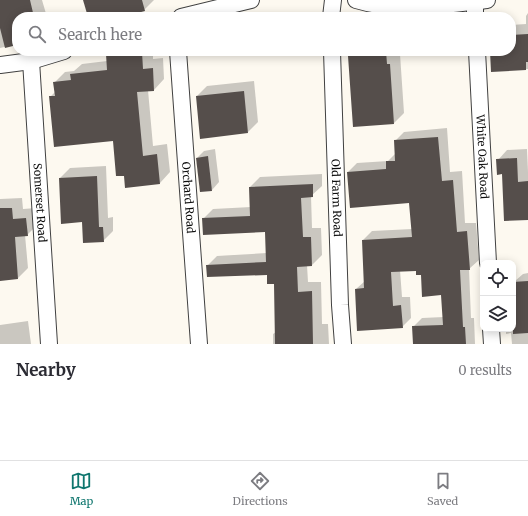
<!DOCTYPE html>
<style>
body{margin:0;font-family:Merriweather,serif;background:#f7f7f7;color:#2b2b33}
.controls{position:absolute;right:12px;bottom:12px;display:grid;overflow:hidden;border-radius:8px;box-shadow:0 2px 10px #0003}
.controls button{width:36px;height:36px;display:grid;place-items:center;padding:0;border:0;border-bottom:1px solid #e1e1e2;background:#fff;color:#2b2b33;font:20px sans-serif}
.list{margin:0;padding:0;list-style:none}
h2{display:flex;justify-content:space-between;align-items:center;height:52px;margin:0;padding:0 16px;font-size:17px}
h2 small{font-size:13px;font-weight:400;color:#7c7c81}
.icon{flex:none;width:22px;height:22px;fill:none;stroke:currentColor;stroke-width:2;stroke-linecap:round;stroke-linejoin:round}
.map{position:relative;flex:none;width:528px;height:344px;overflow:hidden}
.search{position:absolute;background:#fff;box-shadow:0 2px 10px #0003;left:12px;right:12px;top:12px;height:44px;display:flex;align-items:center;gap:10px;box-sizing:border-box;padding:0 14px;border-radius:16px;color:#7c7c81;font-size:15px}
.sheet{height:116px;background:#fff}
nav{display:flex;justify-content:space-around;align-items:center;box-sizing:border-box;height:56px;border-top:1px solid #e1e1e2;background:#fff;font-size:11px;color:#7c7c81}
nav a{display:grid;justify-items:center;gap:2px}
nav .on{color:#0f766e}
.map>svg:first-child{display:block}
</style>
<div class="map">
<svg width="528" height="344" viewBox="0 0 528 344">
<rect width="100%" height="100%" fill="#fdf9f0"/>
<g fill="#0003">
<polygon points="0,0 42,0 47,17 17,17 17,44 0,48"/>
<polygon points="84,0 154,0 144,10 118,17 89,17"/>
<polygon points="528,13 528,69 492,71 491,51 511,51 511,25 526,24 526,16"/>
<polygon points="111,51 153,51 153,59 163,58 164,79 154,90 148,90 153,146 167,144 170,172 160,183 126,187 125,174 113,140 50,97 55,92 54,83 65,72 74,71 82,64 107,61 107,55"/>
<polygon points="351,51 397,51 397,54 400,54 404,113 394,123 349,56 352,54"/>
<polygon points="254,81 258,122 248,132 197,96 207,86"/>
<polygon points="447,128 450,172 462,171 465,223 476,223 479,260 469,269 471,318 474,318 475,344 414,344 413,327 422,318 444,317 442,294 422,273 417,270 400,270 402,297 410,297 411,318 402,327 356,289 365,281 363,240 372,231 412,229 410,202 348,172 357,163 388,161 396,153 395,141 404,132"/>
<polygon points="215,149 219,182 212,190 197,158 204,151"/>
<polygon points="527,149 528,172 528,219 502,173 498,160 507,150"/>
<polygon points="106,166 108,218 113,217 113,231 103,241 83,221 60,178 70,168"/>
<polygon points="322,174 322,186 311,196 312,228 321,228 322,255 312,265 307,265 308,282 321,282 322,324 328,324 329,344 273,344 273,334 276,332 275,283 268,274 207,266 217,256 267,253 266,231 203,219 213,209 251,207 250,187 260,177"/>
<polygon points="22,198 23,209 36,208 37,225 27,235 25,235 28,268 18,278 0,280 0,199"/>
<polygon points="528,273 528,344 512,344 511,333 506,334 506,329 513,329 513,281 515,281 523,274"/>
<polygon points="28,321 31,344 0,344 0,325"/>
</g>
<g fill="#554e4b">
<polygon points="0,0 30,0 34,17 17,17 17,45 5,48 0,28"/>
<polygon points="83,0 142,0 145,11 122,17 88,17"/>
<polygon points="528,34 528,62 526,62 526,70 491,72 490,51 511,51 511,35"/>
<polygon points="350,51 386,51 387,64 390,64 394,124 353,127 348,56 351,56"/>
<polygon points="142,52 143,69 153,68 154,91 137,92 143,156 157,154 160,184 125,188 124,176 116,176 113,141 54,147 49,96 55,96 53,82 71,80 70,74 107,70 106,54"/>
<polygon points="244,91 248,133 200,139 196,96"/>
<polygon points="438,137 442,181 453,180 457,232 467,231 470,270 460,270 463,327 465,327 466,344 413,344 412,326 443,325 441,295 422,297 421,275 416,275 416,271 391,272 393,306 401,305 403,328 357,331 355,289 364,288 362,240 412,237 409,203 350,208 347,172 386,169 386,161 395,161 394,140"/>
<polygon points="208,156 212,191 200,192 196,158"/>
<polygon points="517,158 518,182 528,181 528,220 504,221 502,174 497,175 496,159"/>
<polygon points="97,176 99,227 103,227 104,242 83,243 82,222 61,224 59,178"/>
<polygon points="313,184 313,197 301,198 303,237 311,237 312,266 297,267 298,292 312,291 313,344 275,344 274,284 267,284 267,275 207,277 206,265 266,262 265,232 203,235 202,218 250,216 249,187"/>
<polygon points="0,208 12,208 13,219 26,218 28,236 15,237 18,279 0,281"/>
<polygon points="528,281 528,333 513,334 513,282"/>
</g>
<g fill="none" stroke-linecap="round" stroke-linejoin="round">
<g stroke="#414141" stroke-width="18">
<g id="minor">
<path d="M356 0C398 13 445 5 487 0"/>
<polyline points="475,1 475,17"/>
<polyline points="181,17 251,0"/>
<polyline points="331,17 333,0"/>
<path id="s1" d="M178 51 199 344"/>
<path id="s2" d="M332 51 340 305 343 344"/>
<path id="s3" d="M477 51 488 263"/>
<path id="s4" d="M31 61 49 344"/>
<polyline points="0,65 31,61 64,51"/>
<polyline points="491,329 492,344"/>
</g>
</g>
<use href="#minor" stroke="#fff" stroke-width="16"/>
</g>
<g text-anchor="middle" stroke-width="4" stroke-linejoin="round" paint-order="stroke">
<g font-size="11" fill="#0e0e0e" stroke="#fff">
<text dy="4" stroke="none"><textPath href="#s3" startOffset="106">White Oak Road</textPath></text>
<text dy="4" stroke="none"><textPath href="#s1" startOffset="147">Orchard Road</textPath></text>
<text dy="4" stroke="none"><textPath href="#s2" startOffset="147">Old Farm Road</textPath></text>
<text dy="4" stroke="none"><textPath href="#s4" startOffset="142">Somerset Road</textPath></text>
</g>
</g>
</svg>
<div class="controls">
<button><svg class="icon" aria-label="locate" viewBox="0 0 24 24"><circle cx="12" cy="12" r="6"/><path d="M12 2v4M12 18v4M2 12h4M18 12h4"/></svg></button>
<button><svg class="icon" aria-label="layers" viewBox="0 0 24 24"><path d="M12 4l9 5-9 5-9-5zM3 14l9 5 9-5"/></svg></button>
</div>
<div class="search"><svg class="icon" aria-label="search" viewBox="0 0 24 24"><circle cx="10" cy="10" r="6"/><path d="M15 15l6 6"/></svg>Search here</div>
</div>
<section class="sheet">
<h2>Nearby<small>0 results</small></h2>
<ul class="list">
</ul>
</section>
<nav>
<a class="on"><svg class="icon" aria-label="map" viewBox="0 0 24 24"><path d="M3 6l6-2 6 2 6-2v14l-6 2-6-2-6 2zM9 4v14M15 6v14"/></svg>Map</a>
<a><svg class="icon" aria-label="directions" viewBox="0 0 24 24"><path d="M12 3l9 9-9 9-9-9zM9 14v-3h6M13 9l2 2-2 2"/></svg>Directions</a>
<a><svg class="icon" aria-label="saved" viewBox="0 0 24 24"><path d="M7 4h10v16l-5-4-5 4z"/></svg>Saved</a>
</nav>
